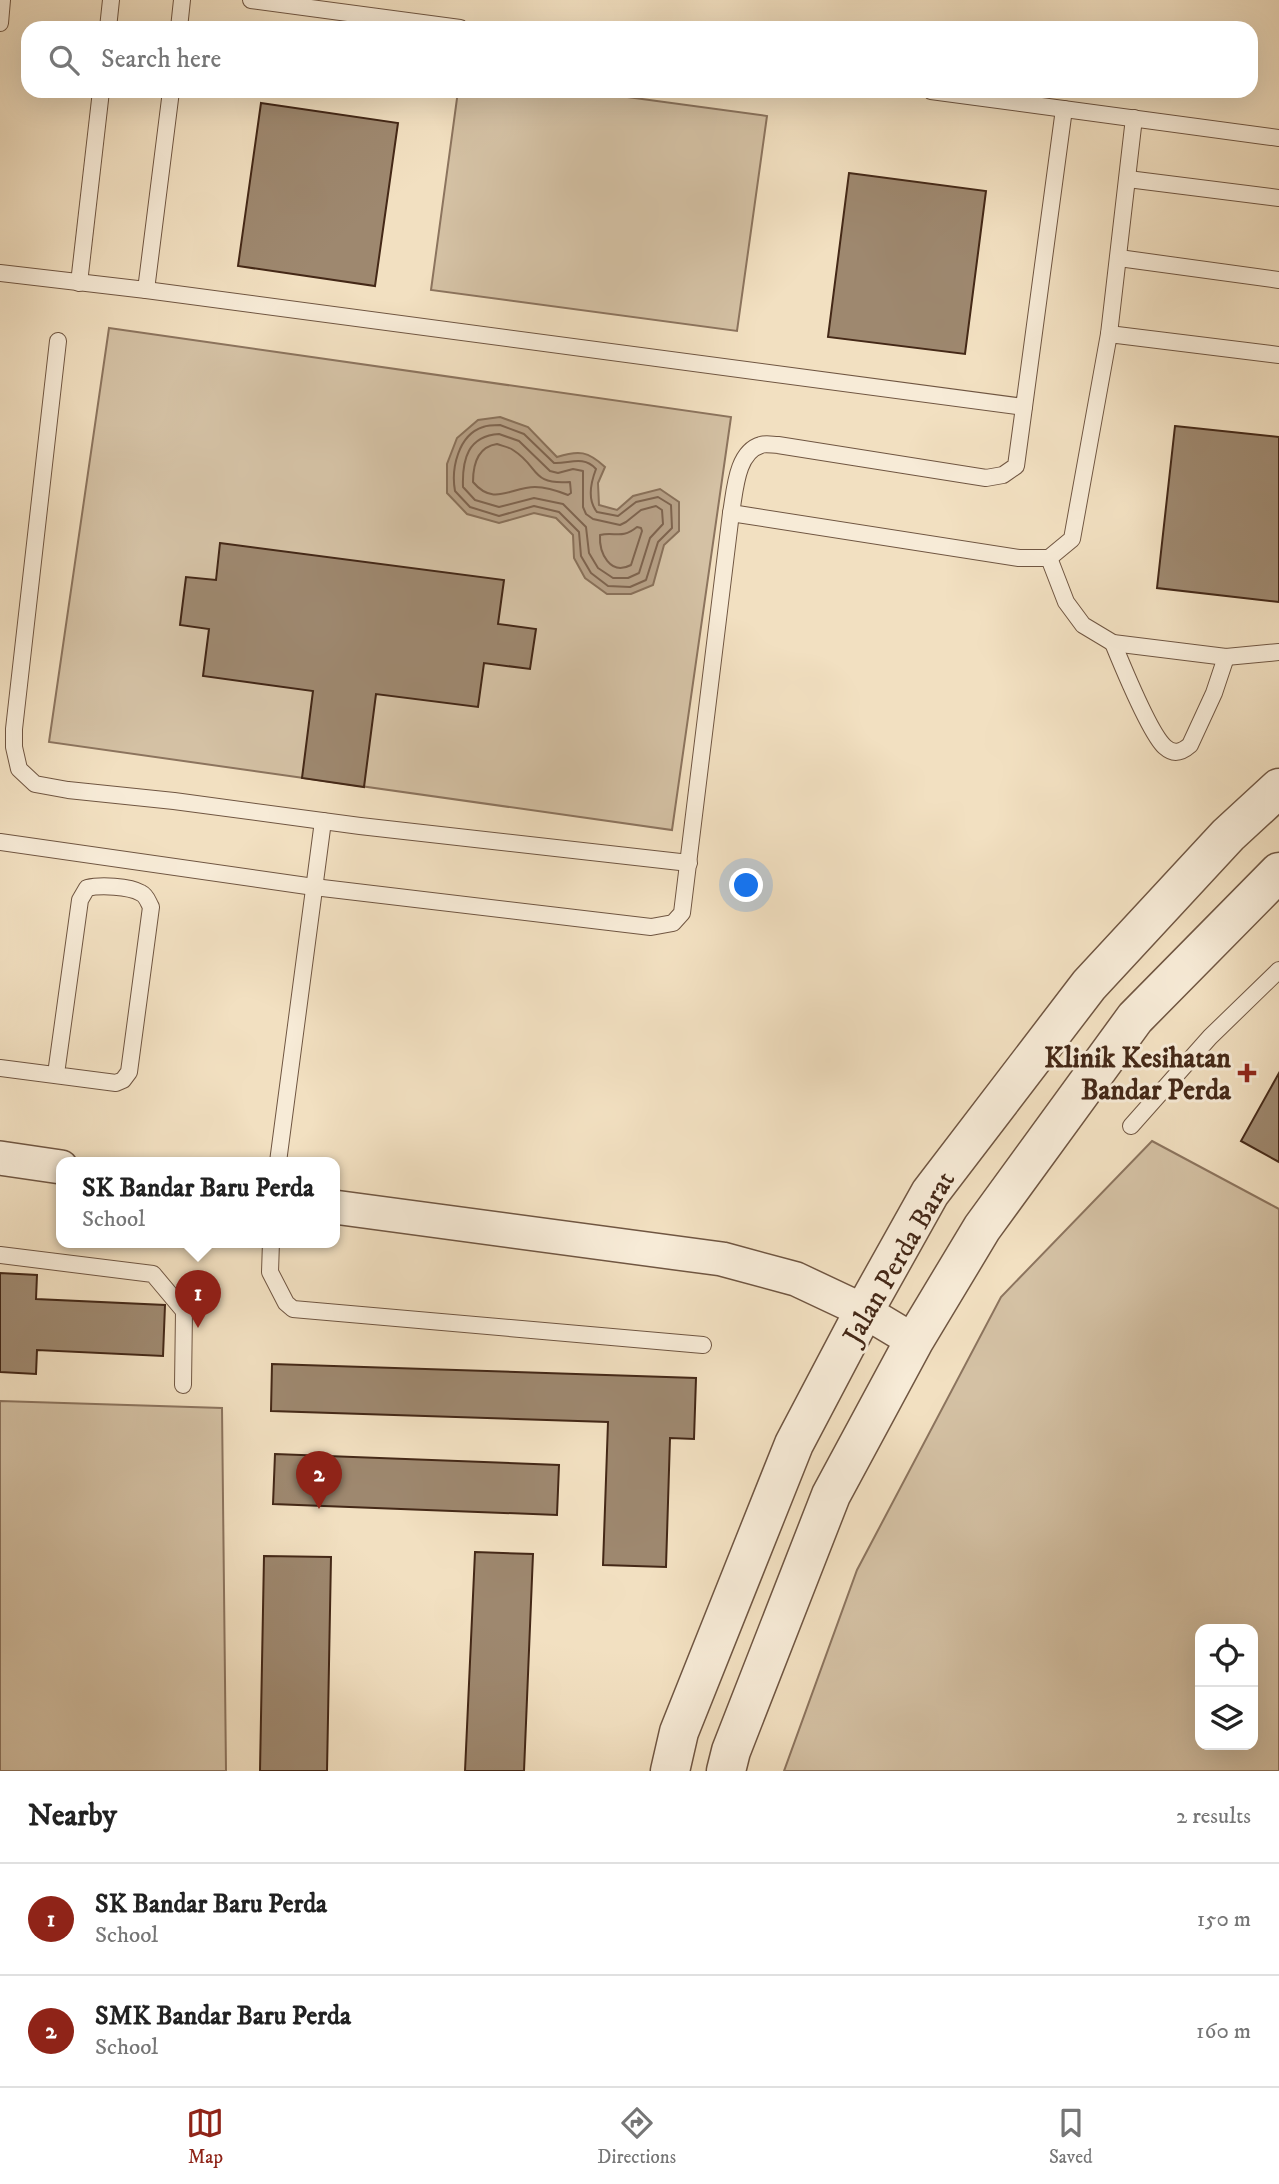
<!DOCTYPE html>
<style>
body{margin:0;font-family:"IM FELL DW Pica",serif;background:#f2f2f2;color:#222}
.controls{position:absolute;right:21px;bottom:21px;display:grid;overflow:hidden;border-radius:14px;box-shadow:0 7px 28px #0002}
.controls button{width:63px;height:63px;display:grid;place-items:center;padding:0;border:0;border-bottom:2px solid #e0e0e0;background:#fff;color:#222;font:35px sans-serif}
.you{position:absolute;left:747px;top:886px;width:24px;height:24px;margin:-18px;border:5px solid #fff;border-radius:50%;background:#1a73e8;box-shadow:0 0 0 10px #1a73e833}
.badge{display:grid;place-items:center;width:46px;height:46px;border-radius:50%;background:#8f2418;color:#fff;font-size:23px;font-weight:700}
.pin{position:absolute;translate:-50% -58px;filter:drop-shadow(0 2px 4px #0008)}
.pin::after{content:'';position:absolute;top:37px;width:24px;height:21px;background:inherit;clip-path:polygon(0 0,100% 0,50% 100%)}
.popup{position:absolute;left:56px;top:1157px;width:284px;height:91px;box-sizing:border-box;display:grid;place-content:center;border-radius:14px;background:#fff;filter:drop-shadow(0 2px 5px #0005);font-size:23px;white-space:nowrap;color:#767676}
.popup b{font-size:26px;color:#222}
.popup::after{content:'';position:absolute;left:50%;top:100%;margin-left:-14px;border:14px solid transparent;border-top-color:#fff}
.list{margin:0;padding:0;list-style:none}
h2{display:flex;justify-content:space-between;align-items:center;height:91px;margin:0;padding:0 28px;font-size:30px}
h2 small{font-size:23px;font-weight:400;color:#767676}
.list li{display:grid;grid-template-columns:46px 1fr auto;gap:21px;align-items:center;box-sizing:border-box;height:112px;padding:0 28px;border-top:2px solid #e0e0e0}
.list b{display:block;font-size:26px;white-space:nowrap}
.list p{margin:0;font-size:23px;white-space:nowrap;color:#767676}
.list em{font-size:23px;font-style:normal;color:#767676}
.icon{flex:none;width:38px;height:38px;fill:none;stroke:currentColor;stroke-width:2;stroke-linecap:round;stroke-linejoin:round}
.map{position:relative;flex:none;width:1279px;height:1771px;overflow:hidden}
.search{position:absolute;background:#fff;box-shadow:0 7px 28px #0002;left:21px;right:21px;top:21px;height:77px;display:flex;align-items:center;gap:18px;box-sizing:border-box;padding:0 24px;border-radius:21px;color:#767676;font-size:26px}
.sheet{height:315px;background:#fff}
nav{display:flex;justify-content:space-around;align-items:center;box-sizing:border-box;height:98px;border-top:2px solid #e0e0e0;background:#fff;font-size:19px;color:#767676}
nav a{display:grid;justify-items:center;gap:4px}
nav .on{color:#8f2418}
.map>svg:first-child{display:block}
</style>
<div class="map">
<svg width="1279" height="1771" viewBox="0 0 1279 1771">
<rect width="100%" height="100%" fill="#f2e0c1"/>
<filter id="stains"><feTurbulence type="fractalNoise" baseFrequency=".00286" numOctaves="4"/><feColorMatrix values="0 0 0 0 .2 0 0 0 0 .09 0 0 0 0 .02 0 0 0 .5 -.17"/></filter>
<radialGradient id="worn" r=".72"><stop offset=".6" stop-color="#630" stop-opacity="0"/><stop offset="1" stop-color="#630" stop-opacity=".3"/></radialGradient>
<g fill="#d4c1a4" stroke="#8c745e" stroke-width="2" fill-rule="evenodd">
<polygon points="458,91 583,91 767,116 737,331 431,290"/>
<polygon points="109,328 731,417 672,830 49,742"/>
<path d="M1152 1141 1279 1209V1771H784L857 1570 1001 1297ZM1200 1629H1253V1745H1200Z"/>
<polygon points="0,1401 222,1408 226,1771 0,1771"/>
</g>
<path fill="#b7a187" stroke="#89715a" stroke-width="2" d="M500 417 528 427 557 457C579 450 588 451 605 467L598 483 599 505 617 510 633 496 660 489 679 502V531L664 545 653 585 631 594H607L585 578 574 558 573 535 556 518 534 513 499 523 467 514 447 493V464L457 438 478 420Z"/>
<g fill="none" stroke-linecap="round" stroke-linejoin="round">
<g stroke="#7e644f" stroke-width="2">
<path d="M500 425 524 434 554 463C569 464 583 455 596 469 591 482 587 500 597 512L618 516 636 502 658 497 671 505 672 528 658 542 646 580 630 587 608 586 591 573 581 556 579 532 559 512 534 506 499 516 470 507 455 491C451 469 458 435 483 427 488 425 495 425 500 425Z"/>
<path d="M499 434 519 441 550 471 558 473 573 469 583 471V507L586 514 593 519 620 525 626 522 641 510 656 506 662 510 663 524 650 538 639 573 628 578H613L598 568 589 553 586 527 563 504 534 498 499 507 475 500 463 487C462 459 468 436 499 434Z"/>
<path d="M497 444C502 446 509 447 513 450 540 467 530 485 570 482L571 493 568 495C558 491 546 487 535 487 511 487 494 507 473 482 473 465 477 447 497 444Z"/>
<path d="M637 527 641 528 642 531 631 565C610 576 599 553 600 535 615 531 621 540 637 527Z"/>
</g>
</g>
<g fill="#9e886f" stroke="#442817" stroke-width="2">
<polygon points="261,103 398,123 375,286 238,266"/>
<polygon points="849,173 986,191 965,354 828,337"/>
<polygon points="1175,426 1279,437 1279,602 1157,588"/>
<polygon points="220,543 504,580 498,624 536,629 530,669 484,663 478,707 376,694 364,787 302,778 313,691 203,676 209,629 180,625 186,577 216,580"/>
<polygon points="1279,1073 1279,1162 1241,1141"/>
<polygon points="0,1273 37,1275 36,1299 165,1305 163,1356 37,1350 36,1374 0,1372"/>
<polygon points="272,1364 696,1378 694,1439 670,1438 666,1567 603,1565 608,1422 271,1411"/>
<polygon points="275,1454 559,1465 557,1515 273,1504"/>
<polygon points="475,1552 533,1554 524,1771 465,1771"/>
<polygon points="264,1556 331,1557 327,1771 260,1771"/>
</g>
<g fill="none" stroke-linecap="round" stroke-linejoin="round">
<g stroke="#705642" stroke-width="18">
<g id="service">
<polyline points="251,0 460,28"/>
<polyline points="0,23 2,0"/>
<polyline points="108,28 111,0"/>
<polyline points="179,28 182,0"/>
<polyline points="931,91 1279,138"/>
<polyline points="1128,179 1279,198"/>
<polyline points="1119,258 1279,280"/>
<polyline points="0,273 146,290 1024,407 1064,109"/>
<polyline points="79,283 101,91"/>
<polyline points="146,290 171,91"/>
<polyline points="1109,334 1134,118"/>
<polyline points="58,341 14,729 14,747 19,769 35,784 68,790 174,801 360,826 689,863"/>
<polyline points="731,513 1019,558 1049,558 1066,602 1083,625 1113,643 1226,657 1279,652"/>
<polyline points="1049,558 1072,539 1109,334 1279,355"/>
<path d="M1113 643C1122 665 1150 734 1165 747 1174 755 1182 752 1190 745L1214 693 1226 657"/>
<path d="M0 842 314 887 651 927 673 923 682 913 731 513C735 492 736 452 761 445 766 443 773 445 778 445L986 478 1003 475 1016 466 1024 407"/>
<path d="M0 1068 116 1083 123 1080 129 1072 151 907C148 902 147 896 141 893 129 886 100 885 87 888L80 900 56 1074"/>
<polyline points="1131,1126 1210,1037 1279,970"/>
<polyline points="278,1162 323,821"/>
<polyline points="271,1242 270,1272 286,1303 293,1309 703,1345"/>
<polyline points="0,1255 153,1274 184,1311 183,1385"/>
</g>
</g>
<g stroke="#705642" stroke-width="36">
<g id="minor">
<polyline points="0,1158 61,1167"/>
<polyline points="334,1207 722,1259 796,1279 864,1311 914,1341"/>
</g>
</g>
<g stroke="#705642" stroke-width="41">
<g id="tertiary">
<polyline points="670,1771 679,1732 794,1444 864,1311 930,1193 1089,985 1228,835 1279,788"/>
<polyline points="726,1771 731,1751 831,1495 914,1341 982,1228 1135,1018 1279,872"/>
</g>
</g>
<use href="#service" stroke="#f7ebd7" stroke-width="16"/>
<use href="#minor" stroke="#f7ebd7" stroke-width="33"/>
<use href="#tertiary" stroke="#f7ebd7" stroke-width="38"/>
</g>
<path fill="#8f2418" stroke="#f7ebd7" stroke-width="2.5" d="M1243.5 1062.5h7v7h7v7h-7v7h-7v-7h-7v-7h7z"/>
<g text-anchor="middle" stroke-width="6" stroke-linejoin="round" paint-order="stroke">
<g font-size="28" font-weight="bold" fill="#442817" stroke="#f7ebd7" text-anchor="end">
<text x="1231" y="1067">Klinik Kesihatan<tspan x="1231" dy="32">Bandar Perda</tspan></text>
</g>
<g font-size="28" fill="#442817" stroke="#f7ebd7">
<text transform="translate(898 1257) rotate(-60)" y="10">Jalan Perda Barat</text>
</g>
</g>
<rect width="100%" height="100%" filter="url(#stains)"/>
<rect width="100%" height="100%" fill="url(#worn)"/>
</svg>
<div class="controls">
<button><svg class="icon" aria-label="locate" viewBox="0 0 24 24"><circle cx="12" cy="12" r="6"/><path d="M12 2v4M12 18v4M2 12h4M18 12h4"/></svg></button>
<button><svg class="icon" aria-label="layers" viewBox="0 0 24 24"><path d="M12 4l9 5-9 5-9-5zM3 14l9 5 9-5"/></svg></button>
</div>
<div class="you"></div>
<div class="pin badge" style="left:198px;top:1328px">1</div>
<div class="popup"><b>SK Bandar Baru Perda</b>School</div>
<div class="pin badge" style="left:319px;top:1509px">2</div>
<div class="search"><svg class="icon" aria-label="search" viewBox="0 0 24 24"><circle cx="10" cy="10" r="6"/><path d="M15 15l6 6"/></svg>Search here</div>
</div>
<section class="sheet">
<h2>Nearby<small>2 results</small></h2>
<ul class="list">
<li><span class="badge">1</span><div><b>SK Bandar Baru Perda</b><p>School</p></div><em>150 m</em></li>
<li><span class="badge">2</span><div><b>SMK Bandar Baru Perda</b><p>School</p></div><em>160 m</em></li>
</ul>
</section>
<nav>
<a class="on"><svg class="icon" aria-label="map" viewBox="0 0 24 24"><path d="M3 6l6-2 6 2 6-2v14l-6 2-6-2-6 2zM9 4v14M15 6v14"/></svg>Map</a>
<a><svg class="icon" aria-label="directions" viewBox="0 0 24 24"><path d="M12 3l9 9-9 9-9-9zM9 14v-3h6M13 9l2 2-2 2"/></svg>Directions</a>
<a><svg class="icon" aria-label="saved" viewBox="0 0 24 24"><path d="M7 4h10v16l-5-4-5 4z"/></svg>Saved</a>
</nav>
